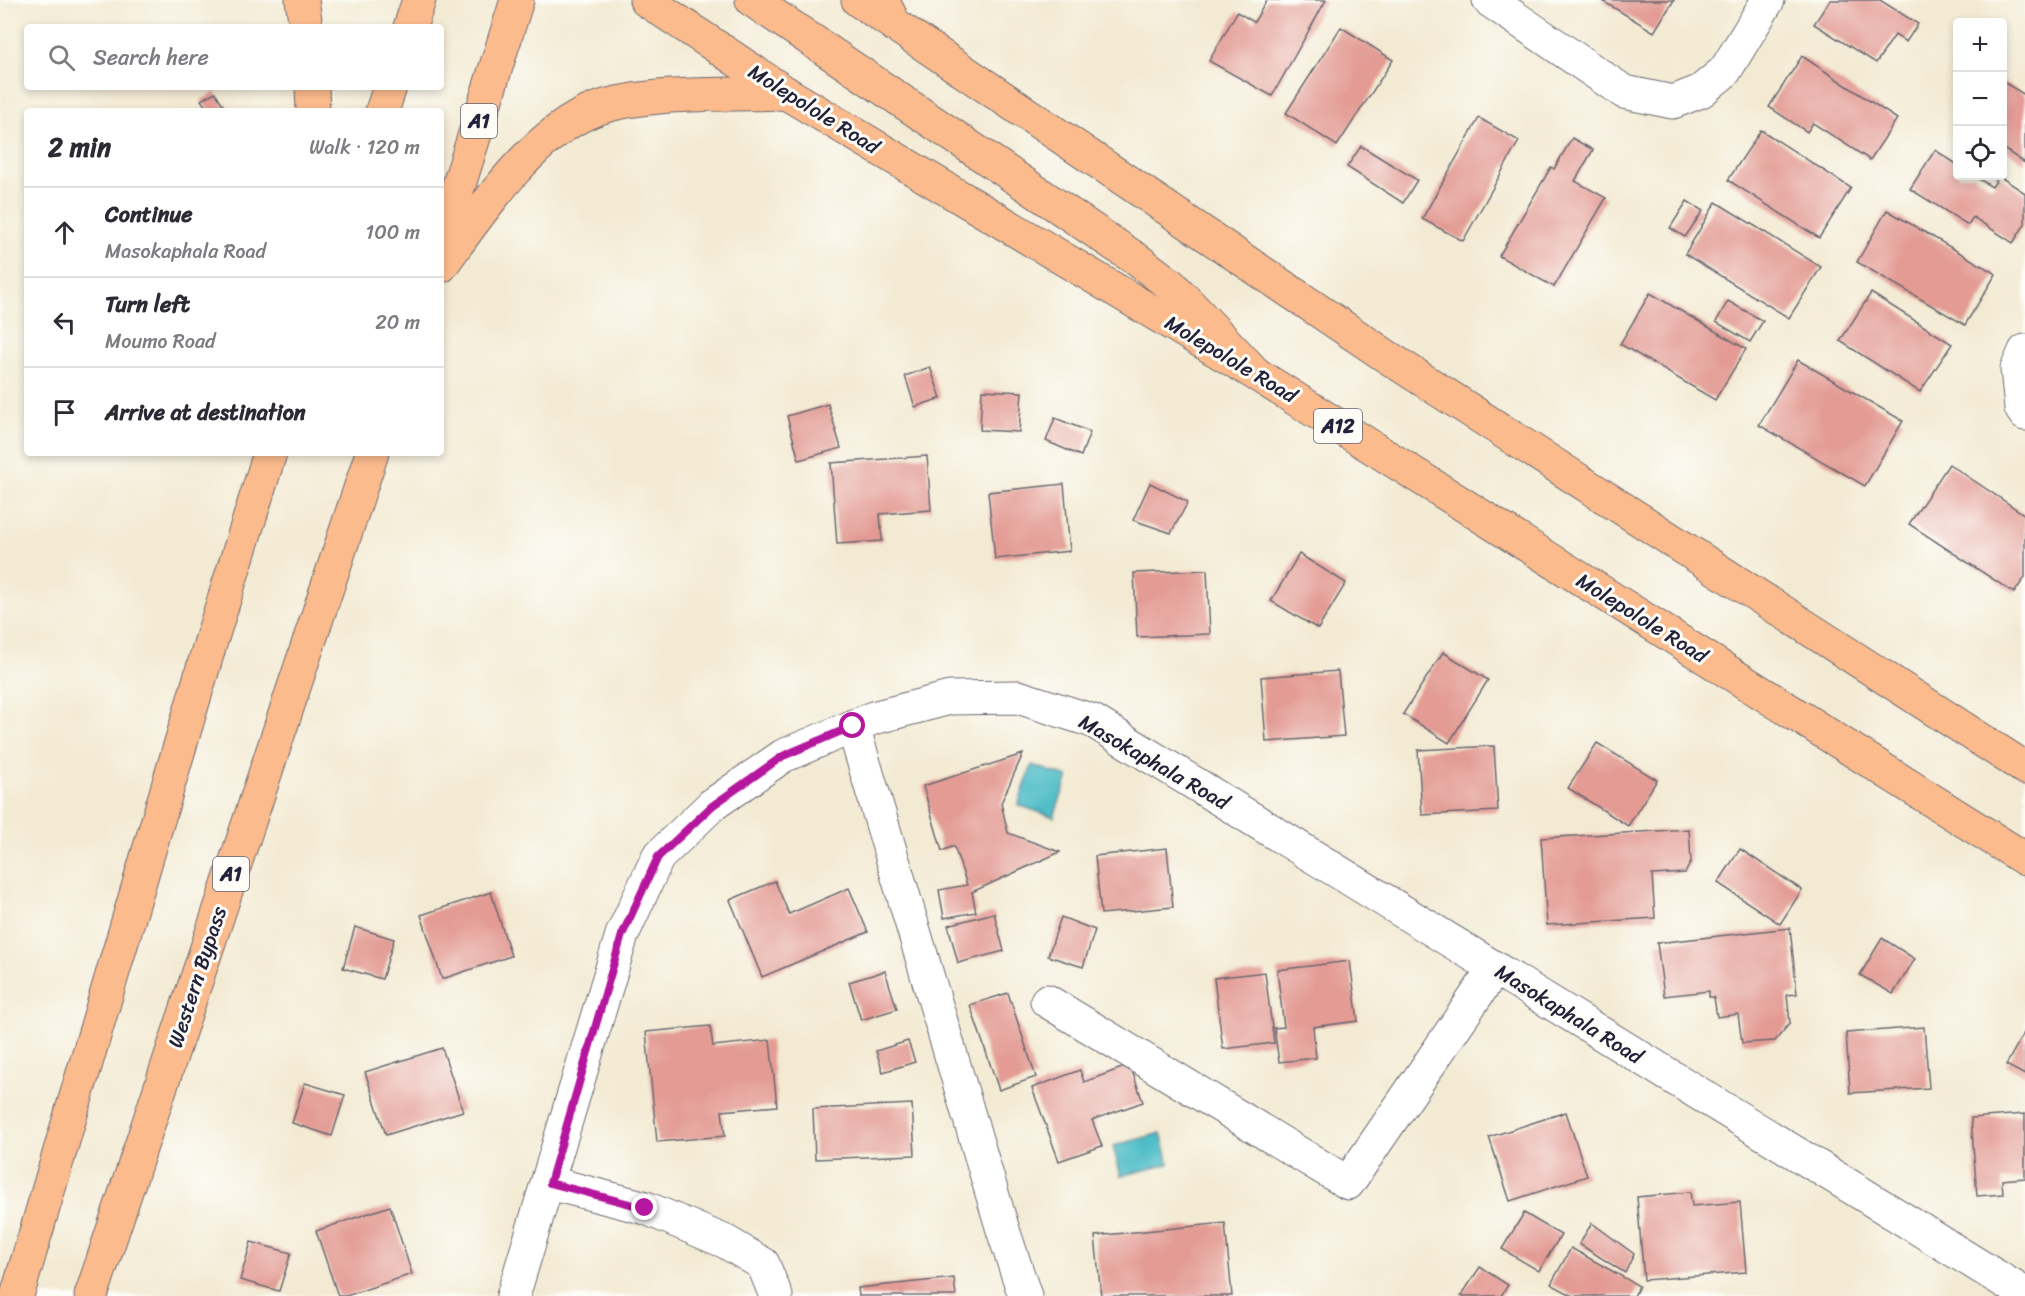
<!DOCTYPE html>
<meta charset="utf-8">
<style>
body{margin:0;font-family:Sriracha,sans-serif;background:#f7f7f7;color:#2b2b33}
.controls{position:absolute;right:18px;top:18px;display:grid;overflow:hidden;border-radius:6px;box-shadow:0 3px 9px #0003}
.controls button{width:54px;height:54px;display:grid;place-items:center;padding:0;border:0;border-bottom:2px solid #e1e1e2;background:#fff;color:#2b2b33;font:30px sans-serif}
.stop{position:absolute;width:18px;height:18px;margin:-14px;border:4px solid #b5179e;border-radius:50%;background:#fff}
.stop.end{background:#b5179e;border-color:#fff;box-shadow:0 2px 6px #0008}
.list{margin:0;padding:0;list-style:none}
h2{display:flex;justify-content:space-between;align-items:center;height:78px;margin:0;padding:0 24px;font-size:26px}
h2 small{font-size:20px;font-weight:400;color:#7c7c81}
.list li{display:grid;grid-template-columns:39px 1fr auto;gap:18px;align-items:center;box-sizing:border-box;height:90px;padding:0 24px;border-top:2px solid #e1e1e2}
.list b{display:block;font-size:22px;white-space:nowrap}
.list p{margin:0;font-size:20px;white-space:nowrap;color:#7c7c81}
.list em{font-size:20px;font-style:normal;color:#7c7c81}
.icon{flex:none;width:33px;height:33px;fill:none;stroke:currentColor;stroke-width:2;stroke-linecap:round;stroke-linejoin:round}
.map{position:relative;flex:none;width:2025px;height:1296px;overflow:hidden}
.search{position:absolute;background:#fff;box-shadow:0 3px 9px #0003;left:24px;top:24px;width:420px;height:66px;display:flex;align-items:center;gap:15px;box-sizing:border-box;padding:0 21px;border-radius:6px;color:#7c7c81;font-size:22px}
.panel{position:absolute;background:#fff;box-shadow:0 3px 9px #0003;left:24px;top:108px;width:420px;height:348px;border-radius:6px}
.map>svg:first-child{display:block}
</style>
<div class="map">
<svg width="2025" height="1296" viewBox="0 0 2025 1296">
<rect width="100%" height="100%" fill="#fdfcf7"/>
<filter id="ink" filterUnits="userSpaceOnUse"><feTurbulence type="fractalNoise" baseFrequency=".0167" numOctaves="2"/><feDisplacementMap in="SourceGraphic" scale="12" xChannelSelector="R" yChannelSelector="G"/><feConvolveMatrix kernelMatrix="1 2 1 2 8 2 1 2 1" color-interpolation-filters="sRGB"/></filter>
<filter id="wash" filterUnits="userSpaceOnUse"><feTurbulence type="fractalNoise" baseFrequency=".008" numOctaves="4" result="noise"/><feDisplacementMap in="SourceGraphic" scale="24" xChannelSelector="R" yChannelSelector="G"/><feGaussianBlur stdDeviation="1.35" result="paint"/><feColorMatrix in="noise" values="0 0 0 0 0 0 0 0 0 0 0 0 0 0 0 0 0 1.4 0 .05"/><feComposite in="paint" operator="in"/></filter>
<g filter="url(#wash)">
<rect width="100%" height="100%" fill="#f3ead3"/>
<g fill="#50bdc8" stroke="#397082" stroke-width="1.5">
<polygon points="1032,765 1068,777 1054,817 1018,805"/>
<polygon points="1161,1133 1169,1164 1121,1176 1113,1146"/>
</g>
<g id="blocks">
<g fill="#e39b94">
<polygon points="1267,0 1326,0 1272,96 1209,61 1237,12 1254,22"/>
<polygon points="1601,0 1674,0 1654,32"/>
<polygon points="1830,0 1880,0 1918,24 1906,42 1895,35 1876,63 1814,24"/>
<polygon points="1341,27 1393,60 1337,146 1286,113"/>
<polygon points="1802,56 1897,119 1870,160 1813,123 1807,132 1769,107"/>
<polygon points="2002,81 2025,95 2025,163 2002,148"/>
<polygon points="215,92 227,111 209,111 201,100"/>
<polygon points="1479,118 1519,141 1463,241 1422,219"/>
<polygon points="1761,130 1851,188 1819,238 1728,180"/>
<polygon points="1572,138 1593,150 1575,181 1606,198 1554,287 1499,256 1551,167 1554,169"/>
<polygon points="1361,146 1417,180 1403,203 1347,167"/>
<polygon points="1935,150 1958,165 1958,176 1974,176 1992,187 1999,176 2025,193 2025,224 2013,243 1973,217 1968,225 1910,189"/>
<polygon points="1687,201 1703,211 1685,237 1670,228"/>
<polygon points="1716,202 1821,267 1789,318 1685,254"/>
<polygon points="1887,210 1996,274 1965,325 1857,262"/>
<polygon points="1650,293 1746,349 1715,400 1620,344"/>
<polygon points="1871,293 1952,344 1920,392 1840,341"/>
<polygon points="1728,301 1763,321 1750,342 1716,322"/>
<polygon points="1798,360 1903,421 1865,486 1759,425"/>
<polygon points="930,367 941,398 915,407 905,376"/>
<polygon points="982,390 1022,392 1019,432 980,430"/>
<polygon points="828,404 841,448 799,460 787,416"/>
<polygon points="1055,418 1090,432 1081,456 1046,441"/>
<polygon points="927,456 931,510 880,514 882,541 837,544 831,463"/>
<polygon points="1949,464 2025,515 2025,577 2014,593 1909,524"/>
<polygon points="1150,483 1188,502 1171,533 1133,520"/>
<polygon points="1064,484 1070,551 995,559 988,492"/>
<polygon points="1299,554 1346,583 1318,629 1271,601"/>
<polygon points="1207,570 1210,634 1137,637 1134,573"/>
<polygon points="1443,652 1488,680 1449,743 1403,714"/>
<polygon points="1338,671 1344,736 1266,742 1261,677"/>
<polygon points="1597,743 1657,780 1628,826 1568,788"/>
<polygon points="1494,746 1498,811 1422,815 1418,750"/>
<polygon points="1023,754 1001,803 1008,833 1060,852 972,892 976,912 944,918 939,890 967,885 954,846 942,851 923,786"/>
<polygon points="1689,829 1691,862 1685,873 1652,875 1655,918 1547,925 1541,838"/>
<polygon points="1167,848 1173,907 1101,914 1095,856"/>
<polygon points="1740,849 1802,890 1780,924 1718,883"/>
<polygon points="775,881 789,914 849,888 868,932 762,977 730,900"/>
<polygon points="491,892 511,956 442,979 421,915"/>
<polygon points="994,913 1004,951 958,963 948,925"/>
<polygon points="1061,917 1095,930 1083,967 1048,956"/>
<polygon points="355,927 394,939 382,979 343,968"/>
<polygon points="1790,928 1797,994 1787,995 1790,1023 1775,1041 1742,1043 1738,1014 1717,1017 1714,997 1709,997 1709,991 1664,996 1657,943"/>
<polygon points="1882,938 1915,959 1893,994 1860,975"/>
<polygon points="1350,961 1358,1021 1313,1027 1316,1058 1279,1062 1274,1028 1284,1027 1277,970"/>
<polygon points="885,971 897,1009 861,1020 849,982"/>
<polygon points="1265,972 1274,1043 1223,1049 1214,978"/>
<polygon points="1008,993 1036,1077 999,1090 970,1005"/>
<polygon points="710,1026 713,1046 770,1040 777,1106 722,1111 725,1136 657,1142 646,1032"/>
<polygon points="1924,1027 1929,1088 1850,1093 1846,1033"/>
<polygon points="2025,1031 2025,1075 2006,1065"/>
<polygon points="908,1041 915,1062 883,1072 876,1051"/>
<polygon points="442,1048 463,1111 386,1135 365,1072"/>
<polygon points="1130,1065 1143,1102 1092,1120 1102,1146 1059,1161 1032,1088 1080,1070 1084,1082"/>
<polygon points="305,1083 345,1095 332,1136 292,1123"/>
<polygon points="912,1104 915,1155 815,1159 813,1109"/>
<polygon points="1566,1112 1587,1176 1510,1201 1489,1137"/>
<polygon points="2025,1114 2025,1178 2002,1180 2003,1194 1977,1196 1971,1118"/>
<polygon points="1690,1192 1692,1206 1740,1202 1746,1272 1644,1280 1637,1197"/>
<polygon points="390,1206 412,1274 346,1296 338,1296 316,1231"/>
<polygon points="1524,1213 1561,1235 1539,1271 1502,1249"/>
<polygon points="1225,1223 1232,1296 1101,1296 1095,1236"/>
<polygon points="1592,1223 1634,1254 1625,1273 1579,1244"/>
<polygon points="251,1242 291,1253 279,1291 240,1280"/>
<polygon points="1571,1248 1639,1286 1634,1296 1573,1296 1551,1284"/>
<polygon points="1480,1267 1508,1285 1501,1296 1461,1296"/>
<polygon points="954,1278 956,1296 859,1296 858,1288"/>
</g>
</g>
</g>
<g filter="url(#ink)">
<use href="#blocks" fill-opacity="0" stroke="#6b6870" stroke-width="1.5"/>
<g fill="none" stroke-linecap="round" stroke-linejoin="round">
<g stroke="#6b6870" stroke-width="35">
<g id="minor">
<polyline points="1489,0 1624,92 1673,102 1701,91 1725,71 1768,0"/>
<polyline points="2025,351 2017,369 2021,408 2025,414"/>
<polyline points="853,726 1003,1230 1025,1296"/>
<polyline points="1047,1001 1348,1183 1495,968"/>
<polyline points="550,1183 646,1208 726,1242 763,1264 776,1296"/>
<polyline points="513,1296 622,935 658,857 712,805 783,756 873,718 950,698 1018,697 1093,721 2025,1294"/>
</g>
</g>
<g stroke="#6b6870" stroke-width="35">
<g id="major">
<polyline points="646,0 786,93 1256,374 2025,859"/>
<polyline points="858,0 1386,356 2025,768"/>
</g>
</g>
<g stroke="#6b6870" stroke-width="35">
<g id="highway">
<polyline points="302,0 306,27"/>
<polyline points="752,0 1139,261 1172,286 1256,374"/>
<polyline points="882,0 895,25"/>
<polyline points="410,27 419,0"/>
<polyline points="312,87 313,111"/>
<polyline points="382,111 390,87"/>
<polyline points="441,242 517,0"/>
<path d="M441 266C478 215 534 131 596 109 647 91 731 95 786 93"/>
<polyline points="17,1296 211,641 270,453"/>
<polyline points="91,1296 372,453"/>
</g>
</g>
<use href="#minor" stroke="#fff" stroke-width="33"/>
<use href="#major" stroke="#fbbb8d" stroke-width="33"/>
<use href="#highway" stroke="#fbbb8d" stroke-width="33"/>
</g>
</g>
<g fill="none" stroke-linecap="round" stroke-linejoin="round" filter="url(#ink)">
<polyline stroke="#b5179e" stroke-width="8" points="645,1208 550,1183 622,935 658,857 712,806 783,756 853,726"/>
</g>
<g text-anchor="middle" stroke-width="6" stroke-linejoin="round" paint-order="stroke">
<g fill="#fdfcf7" stroke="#646373" stroke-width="1.5">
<rect x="461" y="104" width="36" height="34" rx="4.5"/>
<rect x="1314" y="409" width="48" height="34" rx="4.5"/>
<rect x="213" y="857" width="36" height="34" rx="4.5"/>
</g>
<g font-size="20" font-weight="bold" fill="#22223b">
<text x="479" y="128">A1</text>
<text x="1338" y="433">A12</text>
<text x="231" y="881">A1</text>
</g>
<g font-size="21" fill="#22223b" stroke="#fdfcf7">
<text transform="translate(814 109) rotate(32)" y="7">Molepolole Road</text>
<text transform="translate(1231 359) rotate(31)" y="7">Molepolole Road</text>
<text transform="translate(1642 618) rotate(32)" y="7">Molepolole Road</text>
<text transform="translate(1154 762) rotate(30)" y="7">Masokaphala Road</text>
<text transform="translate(197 977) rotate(-72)" y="7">Western Bypass</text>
<text transform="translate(1569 1014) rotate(32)" y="7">Masokaphala Road</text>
</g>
</g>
</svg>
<div class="controls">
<button>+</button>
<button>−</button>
<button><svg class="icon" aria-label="locate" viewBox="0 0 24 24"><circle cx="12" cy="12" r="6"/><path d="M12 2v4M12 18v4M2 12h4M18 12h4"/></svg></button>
</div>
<div class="stop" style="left:853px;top:726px"></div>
<div class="stop end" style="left:645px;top:1208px"></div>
<div class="search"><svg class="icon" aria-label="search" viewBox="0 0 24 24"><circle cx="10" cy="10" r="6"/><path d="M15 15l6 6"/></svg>Search here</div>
<section class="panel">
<h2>2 min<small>Walk · 120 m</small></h2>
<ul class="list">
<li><svg class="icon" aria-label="ahead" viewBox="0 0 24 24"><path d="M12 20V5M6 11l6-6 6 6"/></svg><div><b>Continue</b><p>Masokaphala Road</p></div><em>100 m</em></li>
<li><svg class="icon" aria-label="left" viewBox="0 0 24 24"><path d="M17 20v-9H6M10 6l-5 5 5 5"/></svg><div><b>Turn left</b><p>Moumo Road</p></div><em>20 m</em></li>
<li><svg class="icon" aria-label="arrive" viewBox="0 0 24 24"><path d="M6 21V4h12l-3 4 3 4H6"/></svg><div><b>Arrive at destination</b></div></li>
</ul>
</section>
</div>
